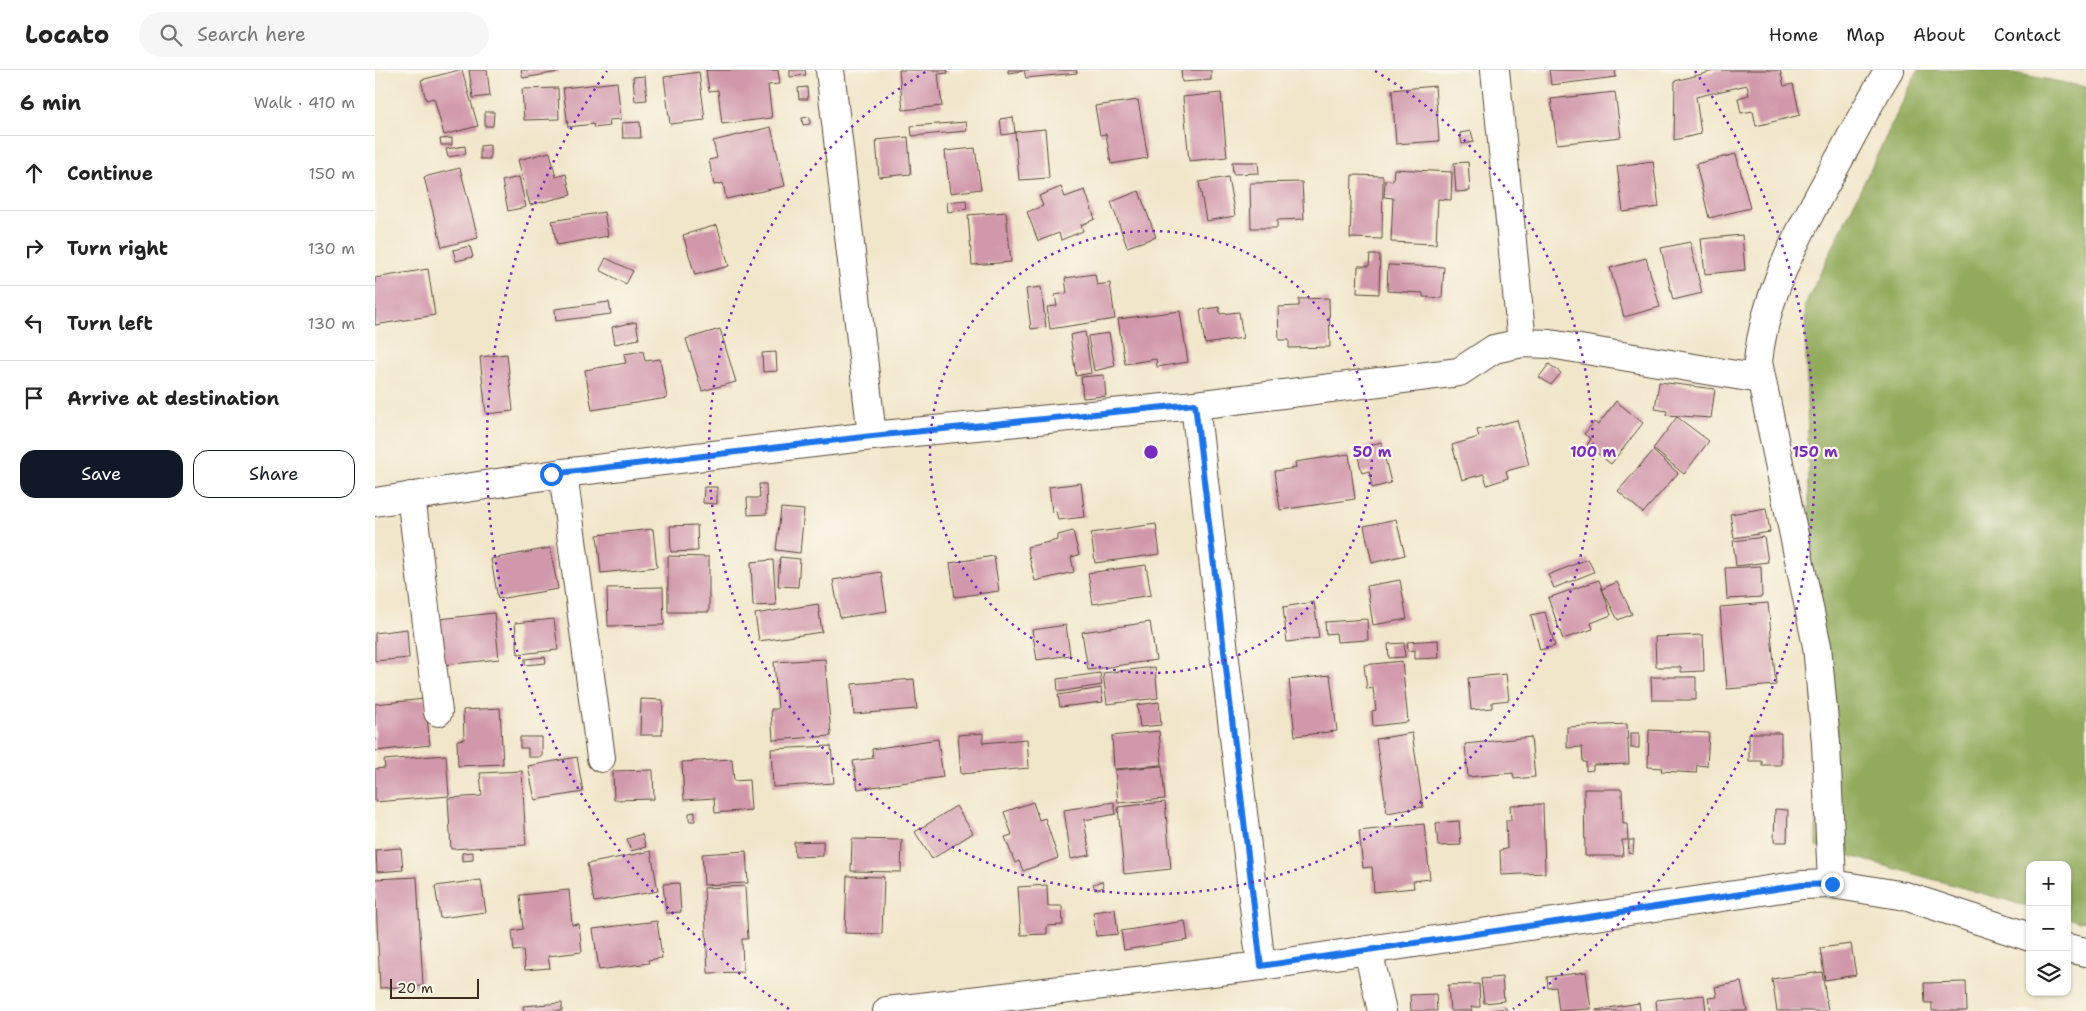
<!DOCTYPE html>
<meta charset="utf-8">
<style>
body{margin:0;font-family:"Shantell Sans",sans-serif;background:#f6f6f6;color:#222}
.controls{position:absolute;right:15px;bottom:15px;display:grid;overflow:hidden;border-radius:10px;box-shadow:0 1px 4px #0004}
.controls button{width:45px;height:45px;display:grid;place-items:center;padding:0;border:0;border-bottom:1px solid #e0e0e0;background:#fff;color:#222;font:25px sans-serif}
.scale{position:absolute;left:15px;bottom:12px;width:89px;box-sizing:border-box;padding-left:5px;border:2px solid #3b2a1e;border-top:0;font-size:14px;line-height:18px;white-space:nowrap;color:#3b2a1e;-webkit-text-stroke:4px #fbf7ec;paint-order:stroke}
.stop{position:absolute;width:15px;height:15px;margin:-11px;border:4px solid #1a73e8;border-radius:50%;background:#fff}
.stop.end{background:#1a73e8;border-color:#fff;box-shadow:0 1px 5px #0008}
.list{margin:0;padding:0;list-style:none}
h2{display:flex;justify-content:space-between;align-items:center;height:65px;margin:0;padding:0 20px;font-size:21px}
h2 small{font-size:16px;font-weight:400;color:#767676}
.list li{display:grid;grid-template-columns:32px 1fr auto;gap:15px;align-items:center;box-sizing:border-box;height:75px;padding:0 20px;border-top:1px solid #e0e0e0}
.list b{display:block;font-size:19px;white-space:nowrap}
.list em{font-size:16px;font-style:normal;color:#767676}
.actions{display:flex;gap:10px;padding:15px 20px}
.actions a{flex:1;padding:11px 0;border:1px solid #111827;border-radius:15px;text-align:center;font-size:18px;color:#111827}
.actions .main{background:#111827;color:#fff}
.icon{flex:none;width:28px;height:28px;fill:none;stroke:currentColor;stroke-width:2;stroke-linecap:round;stroke-linejoin:round}
.map{position:relative;flex:none;width:1711px;height:941px;overflow:hidden}
header{display:flex;align-items:center;gap:30px;box-sizing:border-box;height:70px;padding:0 25px;background:#fff;border-bottom:1px solid #e0e0e0}
header strong{font-size:24px}
nav{display:flex;gap:28px;margin-inline-start:auto;font-size:18px}
.search{width:350px;height:45px;background:#f6f6f6;display:flex;align-items:center;gap:12px;box-sizing:border-box;padding:0 18px;border-radius:28px;color:#767676;font-size:19px}
main{display:flex}
aside{flex:1;background:#fff}
.map>svg:first-child{display:block}
</style>
<header>
<strong>Locato</strong>
<div class="search"><svg class="icon" aria-label="search" viewBox="0 0 24 24"><circle cx="10" cy="10" r="6"/><path d="M15 15l6 6"/></svg>Search here</div>
<nav><a>Home</a><a>Map</a><a>About</a><a>Contact</a></nav>
</header>
<main>
<aside>
<h2>6 min<small>Walk · 410 m</small></h2>
<ul class="list">
<li><svg class="icon" aria-label="ahead" viewBox="0 0 24 24"><path d="M12 20V5M6 11l6-6 6 6"/></svg><div><b>Continue</b></div><em>150 m</em></li>
<li><svg class="icon" aria-label="right" viewBox="0 0 24 24"><path d="M7 20v-9h11M14 6l5 5-5 5"/></svg><div><b>Turn right</b></div><em>130 m</em></li>
<li><svg class="icon" aria-label="left" viewBox="0 0 24 24"><path d="M17 20v-9H6M10 6l-5 5 5 5"/></svg><div><b>Turn left</b></div><em>130 m</em></li>
<li><svg class="icon" aria-label="arrive" viewBox="0 0 24 24"><path d="M6 21V4h12l-3 4 3 4H6"/></svg><div><b>Arrive at destination</b></div></li>
</ul>
<div class="actions"><a class="main">Save</a><a>Share</a></div>
</aside>
<div class="map">
<svg width="1711" height="941" viewBox="0 0 1711 941">
<rect width="100%" height="100%" fill="#fbf7ec"/>
<filter id="ink" filterUnits="userSpaceOnUse"><feTurbulence type="fractalNoise" baseFrequency=".02" numOctaves="2"/><feDisplacementMap in="SourceGraphic" scale="10" xChannelSelector="R" yChannelSelector="G"/><feConvolveMatrix kernelMatrix="1 2 1 2 8 2 1 2 1" color-interpolation-filters="sRGB"/></filter>
<filter id="wash" filterUnits="userSpaceOnUse"><feTurbulence type="fractalNoise" baseFrequency=".0096" numOctaves="4" result="noise"/><feDisplacementMap in="SourceGraphic" scale="20" xChannelSelector="R" yChannelSelector="G"/><feGaussianBlur stdDeviation="1.12" result="paint"/><feColorMatrix in="noise" values="0 0 0 0 0 0 0 0 0 0 0 0 0 0 0 0 0 1.4 0 .05"/><feComposite in="paint" operator="in"/></filter>
<g filter="url(#wash)">
<rect width="100%" height="100%" fill="#f1e6ca"/>
<polygon fill="#92aa5b" stroke="#666a3c" points="1543,0 1623,0 1711,17 1711,850 1704,851 1692,847 1692,795 1655,795 1655,837 1441,776 1430,235"/>
<g id="blocks">
<g fill="#d198ab">
<polygon points="84,0 87,0 103,56 69,65 59,28 51,30 46,10"/>
<polygon points="94,0 112,0 115,26 98,28"/>
<polygon points="146,0 184,0 184,2 148,8"/>
<polygon points="331,0 403,0 405,14 393,15 397,48 347,54 343,20 334,21"/>
<polygon points="415,0 430,0 431,5 415,7"/>
<polygon points="524,0 572,0 573,3 563,4 567,36 528,40"/>
<polygon points="633,0 647,0 648,1 633,3"/>
<polygon points="649,0 701,0 702,3 651,8"/>
<polygon points="806,0 836,0 836,10 807,12"/>
<polygon points="1174,0 1240,0 1241,7 1176,15"/>
<polygon points="1343,0 1405,0 1409,16 1418,14 1425,45 1381,56 1378,41 1366,43 1363,28 1374,25 1372,15 1321,27 1326,64 1299,70 1300,11"/>
<polygon points="324,2 330,50 295,54 289,7"/>
<polygon points="270,6 272,30 260,31 258,7"/>
<polygon points="242,12 246,49 234,50 235,56 219,58 218,54 193,57 188,18"/>
<polygon points="1060,16 1064,71 1021,74 1017,20"/>
<polygon points="432,17 433,29 424,29 423,18"/>
<polygon points="183,18 184,49 149,50 147,19"/>
<polygon points="1240,22 1246,67 1182,74 1176,29"/>
<polygon points="846,23 852,87 814,91 808,27"/>
<polygon points="763,30 773,88 736,94 731,64 725,65 720,36"/>
<polygon points="110,42 119,42 118,56 110,56"/>
<polygon points="435,47 435,54 428,55 427,48"/>
<polygon points="638,47 640,63 627,65 625,49"/>
<polygon points="265,52 266,68 248,68 247,53"/>
<polygon points="591,52 592,61 537,66 536,56"/>
<polygon points="396,57 410,116 351,129 348,113 339,115 334,90 342,88 338,71"/>
<polygon points="670,59 674,108 644,110 640,62"/>
<polygon points="1096,61 1099,72 1087,74 1085,63"/>
<polygon points="533,67 536,104 504,107 501,70"/>
<polygon points="77,68 77,75 66,75 65,69"/>
<polygon points="115,75 115,89 105,89 105,76"/>
<polygon points="90,76 91,84 73,87 71,79"/>
<polygon points="600,78 606,119 575,123 570,81"/>
<polygon points="175,82 181,107 191,104 196,125 155,135 143,90"/>
<polygon points="1361,84 1375,138 1334,148 1321,94"/>
<polygon points="1278,91 1284,137 1248,142 1242,96"/>
<polygon points="857,92 883,92 884,103 858,104"/>
<polygon points="1093,92 1095,121 1081,122 1079,93"/>
<polygon points="85,98 103,168 67,177 49,107"/>
<polygon points="1019,99 1077,102 1076,130 1063,129 1061,174 1016,172 1018,128 1009,127 1010,110 1018,111"/>
<polygon points="977,105 1008,106 1007,169 975,168"/>
<polygon points="144,107 151,137 133,141 127,111"/>
<polygon points="853,107 860,146 831,151 824,112"/>
<polygon points="927,112 929,149 902,150 902,158 876,158 875,113"/>
<polygon points="686,117 690,127 710,120 720,149 706,155 708,161 686,170 684,163 663,171 652,142 668,136 664,126"/>
<polygon points="764,121 781,167 752,177 736,132"/>
<polygon points="591,130 592,139 573,142 572,132"/>
<polygon points="229,142 233,166 182,175 177,151"/>
<polygon points="631,142 636,192 597,195 593,145"/>
<polygon points="342,155 354,196 320,205 308,165"/>
<polygon points="1367,165 1370,200 1330,204 1326,169"/>
<polygon points="1315,172 1327,223 1298,230 1286,178"/>
<polygon points="95,176 98,187 81,191 78,180"/>
<polygon points="995,185 1005,185 1004,224 982,223 983,196 994,196"/>
<polygon points="231,188 258,201 251,214 225,200"/>
<polygon points="1271,188 1285,237 1249,247 1235,198"/>
<polygon points="1013,195 1069,197 1067,228 1048,227 1048,223 1012,221"/>
<polygon points="53,199 60,245 0,255 0,208"/>
<polygon points="720,204 722,215 735,213 740,249 675,259 672,237 682,236 680,225 692,223 690,208"/>
<polygon points="666,217 671,257 656,259 651,219"/>
<polygon points="954,228 955,277 914,278 914,270 904,270 903,237 924,236 924,229"/>
<polygon points="234,232 236,244 181,251 180,239"/>
<polygon points="844,237 845,244 864,242 868,268 830,274 825,240"/>
<polygon points="805,241 813,292 782,297 781,289 750,294 743,249"/>
<polygon points="261,252 264,269 240,274 237,257"/>
<polygon points="345,259 361,312 327,321 311,269"/>
<polygon points="710,262 716,303 701,306 695,265"/>
<polygon points="734,263 740,296 719,301 713,266"/>
<polygon points="268,281 270,291 285,289 292,328 217,340 210,300 251,293 249,284"/>
<polygon points="401,282 402,301 388,302 387,283"/>
<polygon points="132,284 138,341 111,344 105,287"/>
<polygon points="1174,294 1186,303 1176,315 1164,307"/>
<polygon points="729,305 731,326 708,328 706,307"/>
<polygon points="1284,312 1340,319 1336,348 1291,345 1292,341 1280,339"/>
<polygon points="1241,331 1268,353 1236,394 1212,375 1216,369 1209,364 1219,352 1223,355"/>
<polygon points="1302,347 1334,371 1309,404 1278,379"/>
<polygon points="1142,350 1154,395 1131,401 1133,408 1112,415 1109,404 1087,410 1077,375 1104,367 1102,360"/>
<polygon points="1006,372 1016,413 997,418 994,401 987,403 981,379"/>
<polygon points="1278,381 1303,403 1268,443 1243,421"/>
<polygon points="974,384 980,429 905,440 900,401 921,398 920,392"/>
<polygon points="706,413 710,447 683,450 681,441 677,442 674,417"/>
<polygon points="384,414 391,414 392,444 373,445 372,428 385,428"/>
<polygon points="329,417 342,417 342,434 328,433"/>
<polygon points="406,438 429,440 425,483 401,480"/>
<polygon points="1391,438 1395,462 1359,468 1355,444"/>
<polygon points="1021,449 1030,485 997,493 989,456"/>
<polygon points="781,454 785,484 720,493 716,463"/>
<polygon points="322,455 323,481 296,482 295,456"/>
<polygon points="278,459 282,497 226,503 222,465"/>
<polygon points="698,461 704,485 696,487 699,502 660,511 652,477 683,470 683,465"/>
<polygon points="1389,467 1393,492 1361,496 1358,471"/>
<polygon points="175,478 183,519 123,529 116,489"/>
<polygon points="293,486 334,487 334,542 293,542"/>
<polygon points="619,486 624,521 580,527 575,493"/>
<polygon points="405,487 425,489 423,517 403,516"/>
<polygon points="1213,489 1219,502 1179,518 1173,505"/>
<polygon points="398,490 401,535 378,536 376,492"/>
<polygon points="771,495 776,525 718,534 713,503"/>
<polygon points="1386,496 1387,527 1352,529 1350,498"/>
<polygon points="506,502 512,541 465,548 458,510"/>
<polygon points="1025,510 1032,549 998,555 992,516"/>
<polygon points="1224,510 1236,545 1216,553 1218,559 1188,569 1173,528"/>
<polygon points="1242,512 1257,544 1243,550 1227,519"/>
<polygon points="288,517 289,555 233,556 232,518"/>
<polygon points="939,532 944,568 912,572 908,537"/>
<polygon points="1393,533 1401,615 1352,619 1345,537"/>
<polygon points="443,534 447,562 384,571 380,544"/>
<polygon points="1170,542 1180,576 1165,580 1156,545"/>
<polygon points="119,543 124,589 69,595 64,549"/>
<polygon points="179,549 183,580 143,584 140,553"/>
<polygon points="992,549 993,570 962,572 961,563 951,564 950,552"/>
<polygon points="775,552 781,590 713,600 707,562"/>
<polygon points="691,555 695,585 662,590 657,560"/>
<polygon points="32,559 34,588 0,591 0,563"/>
<polygon points="1328,565 1329,601 1306,602 1306,597 1281,597 1280,567"/>
<polygon points="1063,570 1064,588 1040,589 1040,580 1033,581 1032,572"/>
<polygon points="1029,573 1030,587 1014,588 1013,574"/>
<polygon points="170,587 171,593 150,595 150,589"/>
<polygon points="450,589 456,666 398,670 396,639 403,639 399,592"/>
<polygon points="1027,591 1033,652 998,656 997,641 1001,640 998,618 992,619 989,595"/>
<polygon points="780,597 783,628 732,634 728,603"/>
<polygon points="725,603 727,615 683,622 682,609"/>
<polygon points="1131,604 1134,630 1117,632 1117,638 1096,640 1093,608"/>
<polygon points="955,605 962,661 920,666 914,610"/>
<polygon points="1276,607 1321,607 1321,630 1277,630"/>
<polygon points="539,609 542,639 479,644 477,614"/>
<polygon points="726,618 728,632 685,637 683,625"/>
<polygon points="50,629 55,675 0,681 0,634"/>
<polygon points="266,629 288,630 287,665 265,665"/>
<polygon points="784,632 786,655 765,657 762,635"/>
<polygon points="125,638 128,694 83,696 82,670 89,669 88,640"/>
<polygon points="1252,654 1254,694 1218,695 1218,700 1211,701 1211,692 1208,692 1207,677 1192,678 1192,657"/>
<polygon points="1274,660 1334,663 1332,696 1322,695 1321,703 1286,701 1287,698 1273,697"/>
<polygon points="784,661 787,695 739,699 737,666"/>
<polygon points="608,663 608,673 652,669 654,698 586,704 583,665"/>
<polygon points="1037,663 1048,737 1012,743 1001,669"/>
<rect x="1256" y="663" width="8" height="15"/>
<polygon points="1374,663 1406,663 1406,695 1387,695 1387,691 1374,691"/>
<polygon points="145,667 167,667 167,687 153,687 153,678 145,678"/>
<polygon points="1156,667 1160,707 1139,709 1138,703 1093,707 1090,674"/>
<polygon points="563,669 568,707 483,719 478,691 498,688 497,679"/>
<polygon points="456,676 459,713 398,717 396,679"/>
<polygon points="71,685 74,726 0,732 0,699 10,698 9,690"/>
<polygon points="202,687 208,722 160,730 153,696"/>
<polygon points="357,689 359,711 374,710 376,740 340,743 339,728 309,730 307,692"/>
<polygon points="787,696 790,729 743,733 740,700"/>
<polygon points="278,700 279,729 239,730 238,701"/>
<polygon points="147,701 151,775 76,779 73,728 107,726 105,703"/>
<polygon points="1209,719 1247,719 1248,754 1252,754 1253,770 1247,770 1248,786 1210,786"/>
<polygon points="658,732 664,750 670,748 683,788 648,801 644,791 640,793 630,767 637,765 629,742"/>
<polygon points="739,732 741,744 709,750 715,785 696,789 689,740"/>
<polygon points="790,732 796,799 749,804 743,737"/>
<polygon points="1168,734 1170,803 1126,805 1125,780 1132,779 1131,750 1136,750 1135,735"/>
<polygon points="581,736 598,763 557,789 540,762"/>
<polygon points="1400,739 1413,740 1412,772 1399,772"/>
<polygon points="320,742 320,751 314,751 314,743"/>
<polygon points="1084,751 1086,775 1063,776 1061,753"/>
<polygon points="1049,754 1055,809 1038,811 1039,818 999,822 997,797 988,798 984,761"/>
<polygon points="267,764 271,777 256,781 252,769"/>
<polygon points="477,769 527,770 526,802 476,801"/>
<polygon points="1254,770 1259,770 1258,784 1253,783"/>
<polygon points="448,771 448,786 420,787 419,772"/>
<polygon points="26,778 28,800 2,802 1,780"/>
<polygon points="276,781 283,821 219,832 212,794"/>
<polygon points="371,781 373,813 329,815 327,784"/>
<polygon points="98,782 98,790 87,791 87,783"/>
<polygon points="472,806 509,807 507,864 470,863"/>
<polygon points="42,807 48,916 5,918 0,809"/>
<polygon points="106,810 111,842 65,848 60,816"/>
<polygon points="727,811 729,817 720,820 718,814"/>
<polygon points="304,813 306,842 291,843 288,814"/>
<polygon points="672,815 673,836 687,836 688,855 672,856 672,864 646,865 643,817"/>
<polygon points="370,816 373,869 367,869 368,902 333,903 329,818"/>
<polygon points="194,820 197,855 204,854 207,882 173,886 175,898 150,900 148,880 139,881 137,861 148,859 145,825"/>
<polygon points="740,839 743,864 721,866 718,842"/>
<polygon points="282,851 287,888 273,890 274,893 224,900 218,859"/>
<polygon points="810,851 813,870 749,880 746,861"/>
<polygon points="1476,874 1481,905 1450,910 1445,878"/>
<polygon points="1211,902 1216,939 1184,941 1181,917 1173,918 1172,907"/>
<polygon points="1447,902 1453,941 1402,941 1397,909"/>
<polygon points="1127,907 1129,931 1109,933 1106,909"/>
<polygon points="1366,912 1372,941 1336,941 1333,928 1342,927 1340,917"/>
<polygon points="1591,912 1592,941 1557,941 1557,933 1550,933 1549,913"/>
<polygon points="1104,914 1105,937 1096,937 1097,941 1075,941 1073,915"/>
<polygon points="1061,924 1062,941 1036,941 1035,925"/>
<polygon points="1329,925 1331,941 1282,941 1281,930"/>
<polygon points="187,933 187,941 149,941 148,936"/>
<polygon points="1264,933 1265,941 1221,941 1221,940"/>
<polygon points="1131,938 1132,941 1115,941 1115,940"/>
</g>
</g>
</g>
<g filter="url(#ink)">
<use href="#blocks" fill-opacity="0" stroke="#564638" stroke-width="1"/>
<g fill="none" stroke-linecap="round" stroke-linejoin="round">
<g stroke="#564638" stroke-width="30">
<g id="street">
<polyline points="455,0 497,366"/>
<polyline points="1120,0 1147,273"/>
<polyline points="820,335 886,896"/>
<polyline points="188,403 226,688"/>
<polyline points="36,426 63,642"/>
<polyline points="0,432 188,403 497,366 820,335 1084,302 1119,279 1147,273 1175,274 1385,309"/>
<path d="M1457 814 1451 673 1442 576 1383 292C1390 220 1428 155 1462 93 1479 62 1495 30 1514 0"/>
<polyline points="1692,878 1711,882"/>
<polyline points="512,941 886,896 1427,815 1457,814 1530,826 1655,867"/>
</g>
</g>
<g stroke="#564638" stroke-width="30">
<polyline id="secondary" points="993,880 1007,941"/>
</g>
<use href="#street" stroke="#fff" stroke-width="28"/>
<use href="#secondary" stroke="#fff" stroke-width="28"/>
</g>
</g>
<g fill="none" stroke-linecap="round" stroke-linejoin="round" filter="url(#ink)">
<polyline stroke="#1a73e8" stroke-width="6" points="176,404 497,366 820,334 886,896 1427,815 1457,814"/>
</g>
<g fill="none" stroke="#7b2cbf" stroke-width="2.5" stroke-dasharray="2.5 5">
<circle cx="776" cy="382" r="221"/>
<path d="M1000 1A442 442 0 1 1 552 1"/>
<path d="M414 939A664 664 0 0 1 232 1M1320 1A664 664 0 0 1 1138 939"/>
</g>
<circle cx="776" cy="382" r="8" fill="#7b2cbf" stroke="#fbf7ec" stroke-width="2.5"/>
<g font-size="15" text-anchor="middle" font-weight="bold" fill="#7b2cbf" stroke="#fbf7ec" stroke-width="4.5" stroke-linejoin="round" paint-order="stroke">
<text x="997" y="387">50 m</text>
<text x="1218" y="387">100 m</text>
<text x="1440" y="387">150 m</text>
</g>
</svg>
<div class="controls">
<button>+</button>
<button>−</button>
<button><svg class="icon" aria-label="layers" viewBox="0 0 24 24"><path d="M12 4l9 5-9 5-9-5zM3 14l9 5 9-5"/></svg></button>
</div>
<div class="scale">20 m</div>
<div class="stop" style="left:176px;top:404px"></div>
<div class="stop end" style="left:1457px;top:814px"></div>
</div>
</main>
